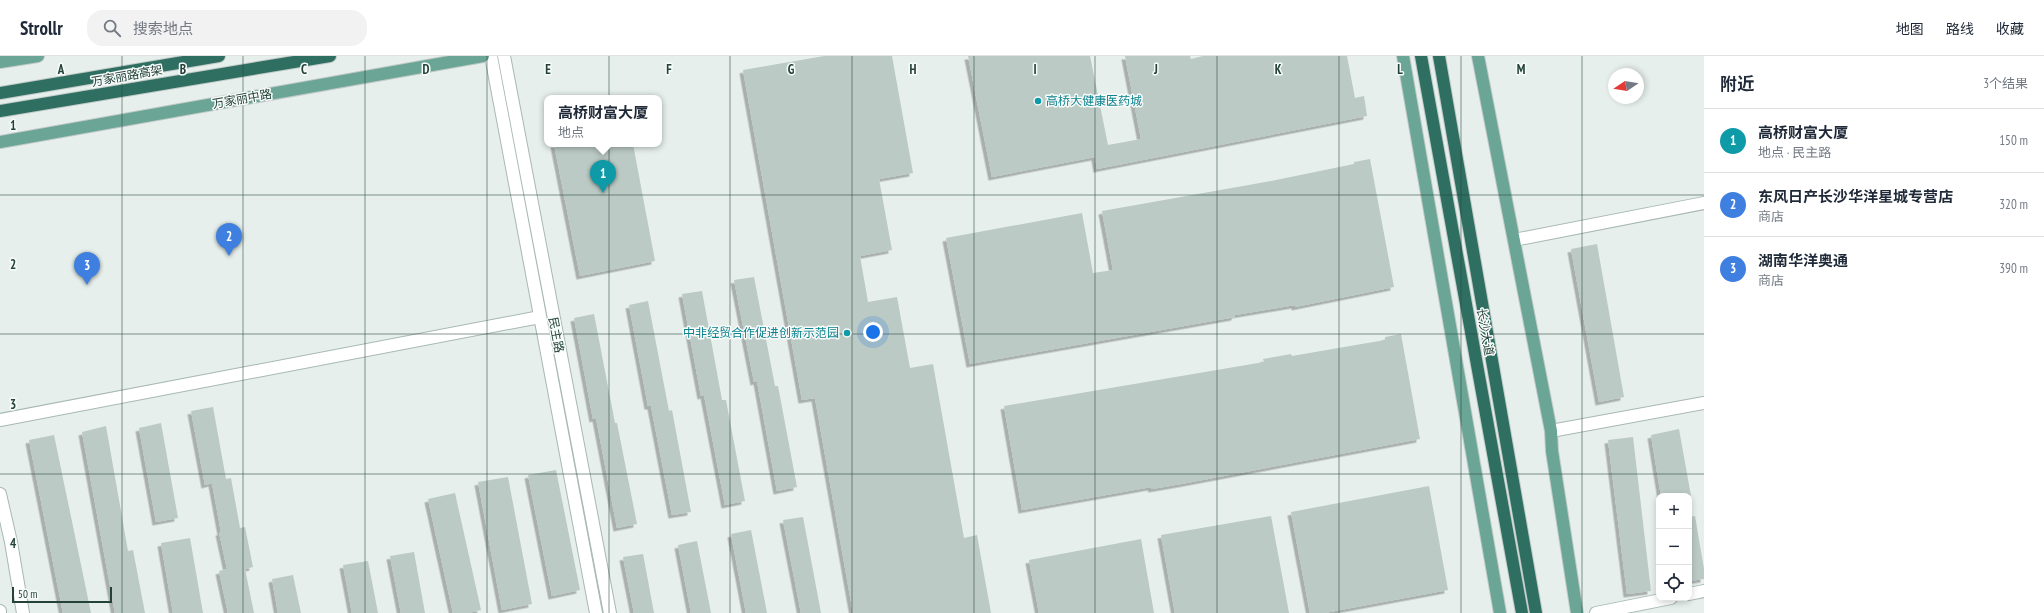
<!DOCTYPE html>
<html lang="zh">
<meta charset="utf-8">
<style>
body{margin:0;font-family:"PT Sans Narrow","Noto Sans SC",sans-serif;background:#f2f2f3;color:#1f2937}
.controls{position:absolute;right:12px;bottom:12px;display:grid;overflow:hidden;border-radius:8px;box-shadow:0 2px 6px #0003}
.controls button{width:36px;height:36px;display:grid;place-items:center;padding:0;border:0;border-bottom:1px solid #e0e1e3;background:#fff;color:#1f2937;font:20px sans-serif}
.compass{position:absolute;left:1608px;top:12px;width:36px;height:36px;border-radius:50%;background:#fff;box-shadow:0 2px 6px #0003;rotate:258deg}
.scale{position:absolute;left:12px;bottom:10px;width:100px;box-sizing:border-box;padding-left:4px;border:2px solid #24423a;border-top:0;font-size:11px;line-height:14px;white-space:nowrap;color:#24423a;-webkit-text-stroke:3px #f7fbf9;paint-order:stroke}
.you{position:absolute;left:873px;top:276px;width:14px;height:14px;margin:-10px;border:3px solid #fff;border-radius:50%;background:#1a73e8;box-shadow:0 0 0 6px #1a73e833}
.badge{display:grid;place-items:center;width:26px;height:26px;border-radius:50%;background:#7f5249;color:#fff;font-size:13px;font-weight:700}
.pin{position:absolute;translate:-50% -33px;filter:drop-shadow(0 1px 2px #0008)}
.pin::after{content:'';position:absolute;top:21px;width:14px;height:12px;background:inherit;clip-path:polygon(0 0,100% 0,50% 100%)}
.popup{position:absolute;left:544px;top:39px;width:118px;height:52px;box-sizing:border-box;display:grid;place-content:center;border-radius:8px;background:#fff;filter:drop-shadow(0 1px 3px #0005);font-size:13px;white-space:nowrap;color:#747a83}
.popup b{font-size:15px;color:#1f2937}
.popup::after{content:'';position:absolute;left:50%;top:100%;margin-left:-8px;border:8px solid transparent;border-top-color:#fff}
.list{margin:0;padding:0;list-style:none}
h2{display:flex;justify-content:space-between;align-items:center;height:52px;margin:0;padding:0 16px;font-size:17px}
h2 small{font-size:13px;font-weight:400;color:#747a83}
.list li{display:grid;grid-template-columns:26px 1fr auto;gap:12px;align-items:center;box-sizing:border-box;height:64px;padding:0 16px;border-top:1px solid #e0e1e3}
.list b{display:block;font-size:15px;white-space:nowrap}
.list p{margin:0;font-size:13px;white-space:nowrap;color:#747a83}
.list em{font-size:13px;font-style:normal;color:#747a83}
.icon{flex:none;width:22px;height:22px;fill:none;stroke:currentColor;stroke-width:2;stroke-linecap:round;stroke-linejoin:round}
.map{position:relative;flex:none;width:1704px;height:557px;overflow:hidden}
header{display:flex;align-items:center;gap:24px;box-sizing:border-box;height:56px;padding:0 20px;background:#fff;border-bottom:1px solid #e0e1e3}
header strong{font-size:19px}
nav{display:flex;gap:22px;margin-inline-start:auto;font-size:14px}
.search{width:280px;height:36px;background:#f2f2f3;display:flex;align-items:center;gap:10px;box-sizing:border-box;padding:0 14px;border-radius:16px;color:#747a83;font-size:15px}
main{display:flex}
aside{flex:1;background:#fff}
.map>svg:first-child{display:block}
</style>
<header>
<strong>Strollr</strong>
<div class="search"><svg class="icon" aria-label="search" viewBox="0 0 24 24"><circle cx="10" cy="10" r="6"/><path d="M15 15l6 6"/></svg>搜索地点</div>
<nav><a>地图</a><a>路线</a><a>收藏</a></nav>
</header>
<main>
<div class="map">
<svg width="1704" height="557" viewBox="0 0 1704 557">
<defs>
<filter id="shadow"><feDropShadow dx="-3.5" dy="3.5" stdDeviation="0" flood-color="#0004"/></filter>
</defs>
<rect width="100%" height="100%" fill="#e6efeb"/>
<g fill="#bbcac4" filter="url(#shadow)">
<polygon points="824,0 892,0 913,117 879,123 892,194 860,200 868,246 897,241 910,312 933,308 964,482 977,479 991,557 853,557 815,342 802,344 743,14"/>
<polygon points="968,0 1090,0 1108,89 1141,83 1125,0 1190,0 1191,3 1203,0 1347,0 1355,42 1364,40 1367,60 1097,113 1095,101 992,121"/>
<polygon points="554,88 633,88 655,205 580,220"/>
<polygon points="1370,103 1394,231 1295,251 1295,249 1235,259 1235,261 970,308 946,182 1082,157 1093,217 1113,214 1102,155 1271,125 1354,108 1354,106"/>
<polygon points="1597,188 1624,341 1599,346 1571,193"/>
<polygon points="754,221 775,330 778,330 797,431 777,435 757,325 754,326 734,224"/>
<polygon points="702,235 722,344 726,344 745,445 725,449 704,339 701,340 682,238"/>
<polygon points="648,245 669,355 672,354 691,456 672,459 651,350 648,350 629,249"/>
<polygon points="594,258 615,367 617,367 637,468 617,472 596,362 593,363 574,262"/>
<polygon points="1401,278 1420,383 1181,428 1152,433 1151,431 1022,454 1004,350 1264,306 1263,303 1291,298 1292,300 1385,284 1385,281"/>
<polygon points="213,351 226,423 231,422 240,472 245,471 253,511 245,513 254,557 228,557 219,515 227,513 219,476 221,476 212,427 205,429 191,355"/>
<polygon points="161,367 178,462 156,466 139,372"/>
<polygon points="106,370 128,495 133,494 145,557 115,557 82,376"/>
<polygon points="1679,373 1691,440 1661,440 1651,379"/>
<polygon points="54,379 80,504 91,557 63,557 29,384"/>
<polygon points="1633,381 1651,535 1627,538 1608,384"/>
<polygon points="556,414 580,534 552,540 528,419"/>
<polygon points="508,421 532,548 502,554 478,426"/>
<polygon points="1429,430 1448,534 1324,557 1310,557 1291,456"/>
<polygon points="455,437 481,554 468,557 453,557 428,443"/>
<polygon points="1271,460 1289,557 1175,557 1161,479"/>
<polygon points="1695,460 1704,513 1704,523 1689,525 1689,461"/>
<polygon points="803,461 821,557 801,557 783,464"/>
<polygon points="751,474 767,557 746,557 731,478"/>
<polygon points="190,482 203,557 173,557 161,487"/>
<polygon points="1141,483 1154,557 1039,557 1029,504"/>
<polygon points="697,485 711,557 691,557 678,489"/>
<polygon points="414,496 425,557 401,557 390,500"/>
<polygon points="643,498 654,557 634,557 623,501"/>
<polygon points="368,505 378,557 352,557 343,509"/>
<polygon points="293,519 301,557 278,557 272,523"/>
</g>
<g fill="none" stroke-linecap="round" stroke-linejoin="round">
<g stroke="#a8b8b2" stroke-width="14">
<g id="minor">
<polyline points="491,0 596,557"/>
<polyline points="504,0 610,557"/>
<polyline points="1514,184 1704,147"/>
<polyline points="0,364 540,261"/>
<polyline points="1551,375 1704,347"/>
<polyline points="0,438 11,486 23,557"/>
<polyline points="1689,538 1704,535"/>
<polyline points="0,555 0,557"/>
<polyline points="1596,557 1671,542"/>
</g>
</g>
<g stroke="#c2cac8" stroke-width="14">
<g id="major">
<polyline points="1403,0 1500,557"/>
<polyline points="1478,0 1551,375 1552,395 1577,557"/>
<polyline points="0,6 38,0"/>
<polyline points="0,86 483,0"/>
</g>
</g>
<g stroke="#c2cac8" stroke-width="14">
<g id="highway">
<polyline points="1421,0 1522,557"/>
<polyline points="1439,0 1536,557"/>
<polyline points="0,37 219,0"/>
<polyline points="0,55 330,0"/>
</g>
</g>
<use href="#minor" stroke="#fff" stroke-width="12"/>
<use href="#major" stroke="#6aa596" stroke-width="12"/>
<use href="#highway" stroke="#2f6f62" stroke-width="12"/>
</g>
<path fill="none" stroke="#24423a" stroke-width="1" stroke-opacity="0.55" d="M122 0V557M243 0V557M365 0V557M487 0V557M609 0V557M730 0V557M852 0V557M974 0V557M1095 0V557M1217 0V557M1339 0V557M1461 0V557M1582 0V557M0 139H1704M0 278H1704M0 418H1704"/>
<g fill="#0f9aa8" stroke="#f7fbf9" stroke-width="1.5">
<circle cx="1038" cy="45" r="4"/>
<circle cx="847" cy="277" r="4"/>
</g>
<g text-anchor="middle" stroke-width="3" stroke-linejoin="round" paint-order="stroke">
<g font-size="12" fill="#24423a" stroke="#f7fbf9">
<text transform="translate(127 20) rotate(-10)" y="4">万家丽路高架</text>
<text transform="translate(242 43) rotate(-10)" y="4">万家丽中路</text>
<text transform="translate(1485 276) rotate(80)" y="4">长沙大道</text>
<text transform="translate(556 279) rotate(79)" y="4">民主路</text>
</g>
<g font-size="12" fill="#0d838f" stroke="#f7fbf9" text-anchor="start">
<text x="1046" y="49">高桥大健康医药城</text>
<text x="839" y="281" text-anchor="end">中非经贸合作促进创新示范园</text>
</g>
</g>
<g font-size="13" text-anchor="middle" font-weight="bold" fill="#24423a" stroke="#f7fbf9" stroke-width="3" stroke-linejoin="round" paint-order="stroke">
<text x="61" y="18">A</text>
<text x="183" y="18">B</text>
<text x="304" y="18">C</text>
<text x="426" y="18">D</text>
<text x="548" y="18">E</text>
<text x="669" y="18">F</text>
<text x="791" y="18">G</text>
<text x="913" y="18">H</text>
<text x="1035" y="18">I</text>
<text x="1156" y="18">J</text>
<text x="1278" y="18">K</text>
<text x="1400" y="18">L</text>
<text x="1521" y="18">M</text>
<text x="13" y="74">1</text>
<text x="13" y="213">2</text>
<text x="13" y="353">3</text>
<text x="13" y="492">4</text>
</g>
</svg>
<div class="controls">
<button>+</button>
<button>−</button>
<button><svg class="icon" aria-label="locate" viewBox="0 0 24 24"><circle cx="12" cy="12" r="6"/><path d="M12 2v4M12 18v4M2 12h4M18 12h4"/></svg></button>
</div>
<svg class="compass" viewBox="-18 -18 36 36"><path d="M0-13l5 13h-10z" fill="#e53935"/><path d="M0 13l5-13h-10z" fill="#747a83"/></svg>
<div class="scale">50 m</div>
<div class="you"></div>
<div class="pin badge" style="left:603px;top:137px;background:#0f9aa8">1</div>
<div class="popup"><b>高桥财富大厦</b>地点</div>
<div class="pin badge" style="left:229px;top:200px;background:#3f7fe0">2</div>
<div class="pin badge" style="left:87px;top:229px;background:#3f7fe0">3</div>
</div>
<aside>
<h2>附近<small>3个结果</small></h2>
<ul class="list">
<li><span class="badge" style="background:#0f9aa8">1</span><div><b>高桥财富大厦</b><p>地点 · 民主路</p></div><em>150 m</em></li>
<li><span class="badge" style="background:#3f7fe0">2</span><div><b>东风日产长沙华洋星城专营店</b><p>商店</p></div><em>320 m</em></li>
<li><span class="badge" style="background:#3f7fe0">3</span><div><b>湖南华洋奥通</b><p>商店</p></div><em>390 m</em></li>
</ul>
</aside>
</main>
